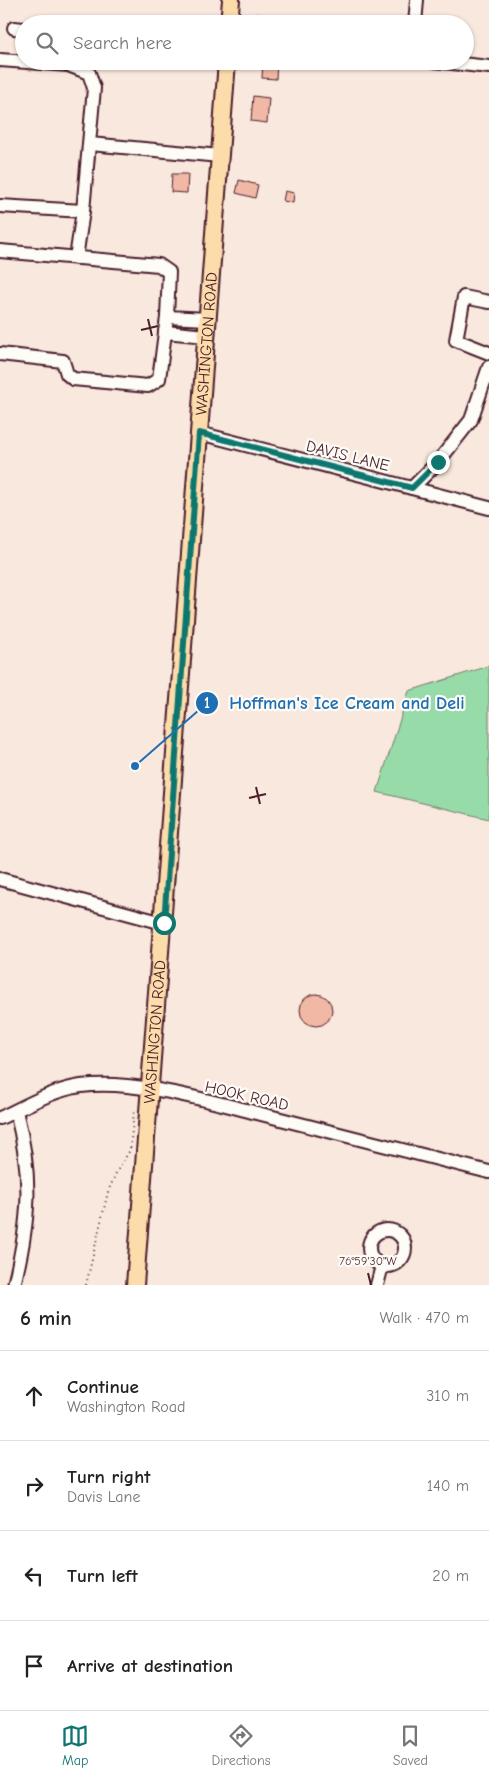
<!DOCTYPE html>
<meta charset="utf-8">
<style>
body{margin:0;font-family:"Comic Neue",sans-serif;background:#f2f2f2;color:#222}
.stop{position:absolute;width:15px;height:15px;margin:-11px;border:4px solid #0f766e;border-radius:50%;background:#fff}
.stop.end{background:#0f766e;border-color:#fff;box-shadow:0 1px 5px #0008}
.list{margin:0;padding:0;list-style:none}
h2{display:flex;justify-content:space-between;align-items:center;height:65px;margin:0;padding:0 20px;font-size:21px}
h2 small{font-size:16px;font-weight:400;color:#767676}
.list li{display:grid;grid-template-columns:32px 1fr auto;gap:15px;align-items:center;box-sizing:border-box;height:90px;padding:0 20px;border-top:1px solid #e0e0e0}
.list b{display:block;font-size:19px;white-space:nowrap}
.list p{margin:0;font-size:16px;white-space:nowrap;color:#767676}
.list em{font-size:16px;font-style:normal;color:#767676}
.icon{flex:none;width:28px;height:28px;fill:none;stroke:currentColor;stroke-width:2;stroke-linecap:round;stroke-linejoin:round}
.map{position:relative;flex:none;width:489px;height:1285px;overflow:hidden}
.search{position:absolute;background:#fff;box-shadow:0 1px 4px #0004;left:15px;right:15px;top:15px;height:55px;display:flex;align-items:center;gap:12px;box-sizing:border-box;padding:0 18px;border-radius:28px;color:#767676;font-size:19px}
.sheet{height:425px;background:#fff}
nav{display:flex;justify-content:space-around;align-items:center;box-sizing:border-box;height:70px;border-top:1px solid #e0e0e0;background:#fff;font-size:14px;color:#767676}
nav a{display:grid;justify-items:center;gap:2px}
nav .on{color:#0f766e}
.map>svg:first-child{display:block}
</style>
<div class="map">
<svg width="489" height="1285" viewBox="0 0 489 1285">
<rect width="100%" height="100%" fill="#f9e8de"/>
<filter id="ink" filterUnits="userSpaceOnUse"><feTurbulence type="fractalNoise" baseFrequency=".02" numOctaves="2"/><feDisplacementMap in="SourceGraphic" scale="10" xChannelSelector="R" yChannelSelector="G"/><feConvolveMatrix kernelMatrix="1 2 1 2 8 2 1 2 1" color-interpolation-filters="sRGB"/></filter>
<g filter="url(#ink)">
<polygon fill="#97dca8" stroke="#707e6a" points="489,666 489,819 377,792 409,691"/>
<g fill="#f0b8a5" stroke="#4a1f2b">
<polygon points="256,14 281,16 281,24 256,24"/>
<polygon points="263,61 277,61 276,79 262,78"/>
<polygon points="253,96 269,98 267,123 251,121"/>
<polygon points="172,174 188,174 187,193 171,192"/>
<polygon points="239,180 258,185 255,198 236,193"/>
<polygon points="285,191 294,193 293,203 283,201"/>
<circle cx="316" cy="1010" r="16"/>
</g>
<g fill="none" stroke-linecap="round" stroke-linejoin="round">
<g stroke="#4a1f2b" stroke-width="16">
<g id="minor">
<polyline points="415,24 417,0"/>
<polyline points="14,28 24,29"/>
<polyline points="0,60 68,65 89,73 94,88 83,211 0,206"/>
<polyline points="434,61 489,67"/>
<polyline points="90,144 220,156"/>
<polyline points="0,251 159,265 169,272 167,317 159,379 148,386 73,379 67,374 63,361 0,354"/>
<polyline points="76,258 83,211"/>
<polyline points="489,302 464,297 456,340 489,353"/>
<polyline points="167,317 208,319"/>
<polyline points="165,332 206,336"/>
<polyline points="199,433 489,508"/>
<polyline points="412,488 438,462 471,420 489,367"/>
<polyline points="0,879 163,923"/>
<path d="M0 1118C26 1106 52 1090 81 1086 134 1079 209 1101 261 1114 337 1133 413 1153 489 1172"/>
<circle cx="387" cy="1248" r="18"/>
<path d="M14 1285C30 1219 33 1177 16 1111"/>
<polyline points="377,1285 382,1266"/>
</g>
</g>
<g stroke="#4a1f2b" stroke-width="20">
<g id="major">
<polyline points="229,24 231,0"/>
<path id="s1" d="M135 1285 227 61"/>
</g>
</g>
<polyline stroke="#4a1f2b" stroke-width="2" stroke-dasharray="1 4" stroke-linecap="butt" points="86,1285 108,1192 116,1173 130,1150 134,1111"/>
<use href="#minor" stroke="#fdfcf7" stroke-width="12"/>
<use href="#major" stroke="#fddcac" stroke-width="16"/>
</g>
</g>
<g fill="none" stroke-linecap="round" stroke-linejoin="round" filter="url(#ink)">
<polyline stroke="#0f766e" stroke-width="6" points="164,923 199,433 412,488 438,462"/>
</g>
<path fill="none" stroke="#4a1f2b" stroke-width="2" d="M148 319 152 336M141 330 158 326M256 787 260 804M249 798 266 794M368 1273 371 1285"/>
<g text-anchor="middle" stroke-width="4.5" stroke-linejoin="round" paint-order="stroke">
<g font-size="16" fill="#4a1f2b" stroke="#fdfcf7">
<text dy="6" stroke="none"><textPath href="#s1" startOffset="944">WASHINGTON ROAD</textPath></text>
<text transform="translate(348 455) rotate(14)" y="6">DAVIS LANE</text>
<text dy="6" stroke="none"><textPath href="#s1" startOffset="254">WASHINGTON ROAD</textPath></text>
<text transform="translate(247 1095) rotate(13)" y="6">HOOK ROAD</text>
</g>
</g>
<g font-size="12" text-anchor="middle" fill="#4a1f2b" stroke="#fdfcf7" stroke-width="4.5" stroke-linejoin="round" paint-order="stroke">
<text x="368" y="1265">76°59'30"W</text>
</g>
<path fill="none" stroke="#1f6fb2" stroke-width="2" d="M135 766L207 703"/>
<g fill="#1f6fb2" stroke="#fdfcf7" stroke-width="2">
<circle cx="135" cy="766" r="5"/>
<circle cx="207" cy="703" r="12"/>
</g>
<g font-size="15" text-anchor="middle" font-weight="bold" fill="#fff">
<text x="207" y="708">1</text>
</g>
<g font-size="18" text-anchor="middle" font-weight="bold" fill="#1f6fb2" stroke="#fdfcf7" stroke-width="4.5" stroke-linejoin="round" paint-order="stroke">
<text x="347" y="709">Hoffman's Ice Cream and Deli</text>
</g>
</svg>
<div class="stop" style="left:164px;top:923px"></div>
<div class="stop end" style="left:438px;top:462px"></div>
<div class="search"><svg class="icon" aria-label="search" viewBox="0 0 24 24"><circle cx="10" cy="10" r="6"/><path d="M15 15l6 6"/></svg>Search here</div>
</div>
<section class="sheet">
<h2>6 min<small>Walk · 470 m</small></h2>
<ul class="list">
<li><svg class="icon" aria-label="ahead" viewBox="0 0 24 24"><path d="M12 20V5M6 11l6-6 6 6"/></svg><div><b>Continue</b><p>Washington Road</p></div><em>310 m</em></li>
<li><svg class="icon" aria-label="right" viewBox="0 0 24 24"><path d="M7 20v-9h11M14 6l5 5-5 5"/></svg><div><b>Turn right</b><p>Davis Lane</p></div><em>140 m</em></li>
<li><svg class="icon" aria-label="left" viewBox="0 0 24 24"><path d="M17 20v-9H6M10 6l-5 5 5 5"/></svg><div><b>Turn left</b></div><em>20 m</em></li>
<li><svg class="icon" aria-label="arrive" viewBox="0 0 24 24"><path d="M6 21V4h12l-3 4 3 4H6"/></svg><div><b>Arrive at destination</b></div></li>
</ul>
</section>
<nav>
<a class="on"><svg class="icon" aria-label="map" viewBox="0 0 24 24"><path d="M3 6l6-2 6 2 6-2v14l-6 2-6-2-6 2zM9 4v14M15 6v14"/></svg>Map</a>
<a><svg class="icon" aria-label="directions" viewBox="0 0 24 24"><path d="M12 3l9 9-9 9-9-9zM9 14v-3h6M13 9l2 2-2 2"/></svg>Directions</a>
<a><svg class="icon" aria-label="saved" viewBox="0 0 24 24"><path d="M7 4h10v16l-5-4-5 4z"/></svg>Saved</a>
</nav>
